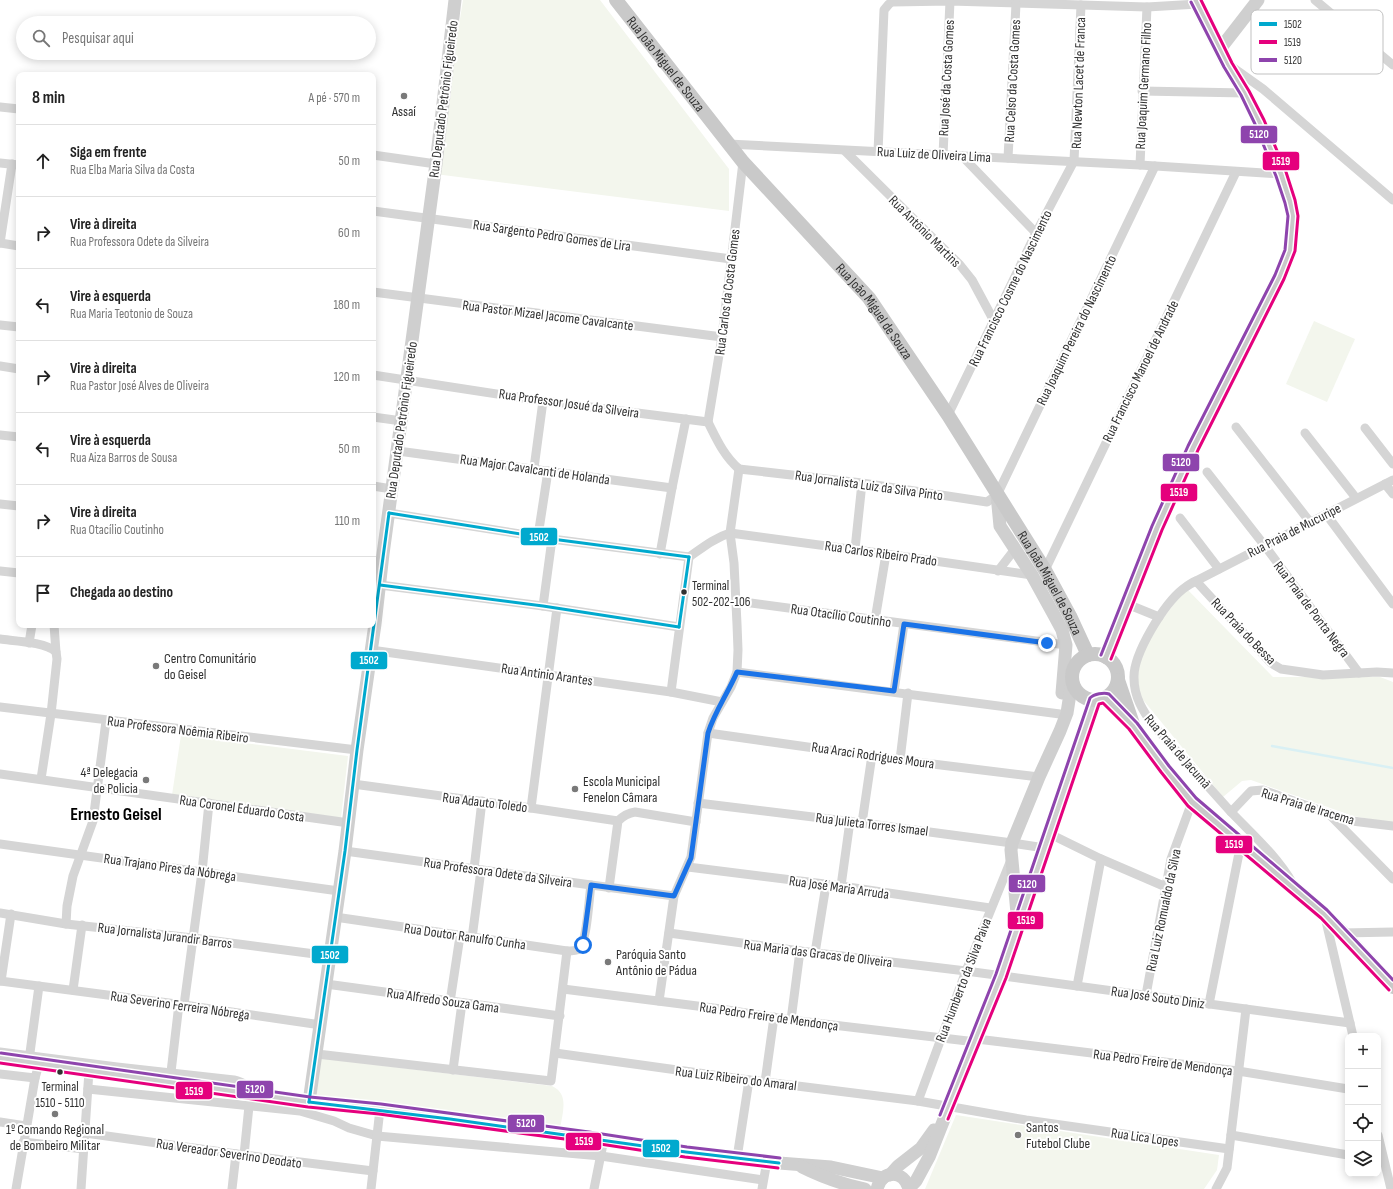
<!DOCTYPE html>
<html lang="pt">
<meta charset="utf-8">
<style>
body{margin:0;font-family:"Sofia Sans Condensed",sans-serif;background:#f2f2f2;color:#222}
.controls{position:absolute;right:12px;bottom:12px;display:grid;overflow:hidden;border-radius:8px;box-shadow:0 2px 10px #0003}
.controls button{width:36px;height:36px;display:grid;place-items:center;padding:0;border:0;border-bottom:1px solid #e0e0e0;background:#fff;color:#222;font:20px sans-serif}
.stop{position:absolute;width:12px;height:12px;margin:-9px;border:3px solid #1a73e8;border-radius:50%;background:#fff}
.stop.end{background:#1a73e8;border-color:#fff;box-shadow:0 1px 4px #0008}
.list{margin:0;padding:0;list-style:none}
h2{display:flex;justify-content:space-between;align-items:center;height:52px;margin:0;padding:0 16px;font-size:17px}
h2 small{font-size:13px;font-weight:400;color:#767676}
.list li{display:grid;grid-template-columns:26px 1fr auto;gap:12px;align-items:center;box-sizing:border-box;height:72px;padding:0 16px;border-top:1px solid #e0e0e0}
.list b{display:block;font-size:15px;white-space:nowrap}
.list p{margin:0;font-size:13px;white-space:nowrap;color:#767676}
.list em{font-size:13px;font-style:normal;color:#767676}
.icon{flex:none;width:22px;height:22px;fill:none;stroke:currentColor;stroke-width:2;stroke-linecap:round;stroke-linejoin:round}
.map{position:relative;flex:none;width:1393px;height:1189px;overflow:hidden}
.search{position:absolute;background:#fff;box-shadow:0 2px 10px #0003;left:16px;top:16px;width:360px;height:44px;display:flex;align-items:center;gap:10px;box-sizing:border-box;padding:0 14px;border-radius:22px;color:#767676;font-size:15px}
.panel{position:absolute;background:#fff;box-shadow:0 2px 10px #0003;left:16px;top:72px;width:360px;height:556px;border-radius:8px}
.map>svg:first-child{display:block}
</style>
<div class="map">
<svg width="1393" height="1189" viewBox="0 0 1393 1189">
<rect width="100%" height="100%" fill="#fff"/>
<g fill="#f3f6ed">
<polygon points="463,0 600,0 729,169 729,211 435,174"/>
<polygon points="1314,321 1355,339 1327,402 1286,384"/>
<polygon points="1186,588 1273,677 1380,677 1393,682 1393,823 1353,816 1251,780 1242,781 1223,797 1130,684 1140,649"/>
<polygon points="181,735 348,756 341,818 172,795"/>
<path d="M319 1058 552 1086C570 1094 562 1114 560 1129L315 1096Z"/>
<polygon points="956,1115 1219,1155 1217,1170 1204,1189 925,1189"/>
</g>
<g fill="none" stroke-linecap="round" stroke-linejoin="round">
<polyline stroke="#d9f0f4" stroke-width="2.5" points="1272,746 1393,768"/>
<g stroke="#d5d5d5" stroke-width="9">
<polyline points="1315,0 1393,65"/>
<polyline points="1232,67 1263,89 1393,200"/>
<polyline points="1142,91 1245,93"/>
<polyline points="0,107 19,109"/>
<polyline points="728,144 1140,165 1281,174"/>
<polyline points="845,151 960,265 972,280 994,321"/>
<polyline points="878,152 884,10 889,4 892,2 950,1 1147,7 1198,4"/>
<polyline points="373,155 436,164"/>
<polyline points="943,155 950,1"/>
<polyline points="962,156 1036,233"/>
<polyline points="1008,158 1016,4"/>
<polyline points="0,163 19,165"/>
<polyline points="1140,165 1147,7"/>
<polyline points="373,211 731,259"/>
<polyline points="0,243 12,164"/>
<polyline points="0,243 19,246"/>
<polyline points="373,292 722,337"/>
<polyline points="0,325 19,327"/>
<polyline points="0,366 19,369"/>
<polyline points="373,375 543,401 708,422"/>
<polyline points="948,415 1036,233 1074,161 1081,5"/>
<polyline points="373,417 402,421"/>
<polyline points="708,422 722,337 743,162"/>
<path d="M708 422C717 440 724 456 739 469"/>
<polyline points="1236,427 1310,522"/>
<polyline points="1365,428 1393,464"/>
<polyline points="1305,433 1356,498"/>
<polyline points="0,435 19,437"/>
<polyline points="398,451 672,488"/>
<polyline points="534,468 543,401"/>
<polyline points="739,469 862,483 987,502 997,495 1155,166"/>
<polyline points="1207,472 1265,546 1359,673"/>
<polyline points="1385,484 1393,494"/>
<polyline points="373,486 392,489"/>
<polyline points="0,504 19,506"/>
<path d="M389 513 552 539 689 557C702 548 714 538 730 533L886 554 1032 575"/>
<polyline points="1326,514 1393,604"/>
<polyline points="1180,518 1219,569"/>
<polyline points="538,536 548,471"/>
<polyline points="855,549 862,483"/>
<polyline points="660,554 672,488 686,419"/>
<polyline points="1045,570 1236,172"/>
<polyline points="0,571 19,573"/>
<polyline points="998,571 1015,549"/>
<polyline points="1196,581 1271,663 1281,669 1323,675 1377,672 1393,673"/>
<polyline points="380,585 543,606 679,627"/>
<polyline points="736,601 1066,645"/>
<polyline points="1127,604 1159,617"/>
<polyline points="543,606 552,539"/>
<polyline points="875,620 886,554"/>
<polyline points="54,625 56,652"/>
<path d="M0 639C14 641 46 642 56 652L57 659 51 714 41 779"/>
<polyline points="29,643 32,625"/>
<polyline points="371,650 671,692 722,702"/>
<polyline points="737,672 1060,714"/>
<polyline points="894,691 904,624"/>
<polyline points="671,692 689,557"/>
<polyline points="0,707 357,750"/>
<polyline points="708,733 900,760 1039,777"/>
<polyline points="900,760 908,693"/>
<polyline points="0,774 349,823"/>
<polyline points="353,784 531,808 618,821"/>
<polyline points="698,803 862,823 1012,843 1045,848"/>
<polyline points="531,808 557,608"/>
<polyline points="1231,812 1251,791 1263,790 1330,814 1352,821 1393,826"/>
<polyline points="1331,816 1393,879"/>
<polyline points="862,823 872,755"/>
<polyline points="1050,834 1101,859 1166,887"/>
<polyline points="0,844 339,891"/>
<polyline points="345,851 591,885 674,896"/>
<polyline points="688,867 841,886 990,908"/>
<polyline points="474,869 482,801"/>
<path d="M1293 884C1277 856 1253 835 1231 812 1205 783 1179 754 1153 725 1143 711 1134 697 1134 678 1133 654 1164 604 1183 589 1187 586 1191 583 1196 581L1393 480"/>
<polyline points="841,886 850,821"/>
<path d="M609 888 618 821C623 816 628 813 635 812L696 822"/>
<polyline points="0,913 66,924 193,938 330,956"/>
<path d="M335 917 567 951C571 951 576 951 579 949 587 943 589 897 591 885"/>
<polyline points="1325,917 1353,1036"/>
<polyline points="66,924 67,906 73,876 93,821 106,721"/>
<polyline points="669,933 800,951 966,971 1350,1023"/>
<polyline points="1343,933 1393,932"/>
<polyline points="472,938 481,870"/>
<polyline points="815,953 826,885"/>
<polyline points="0,981 184,1005 321,1025"/>
<polyline points="1,981 11,914"/>
<polyline points="326,984 560,1016"/>
<polyline points="1077,986 1101,859"/>
<polyline points="563,989 721,1009 791,1020 976,1042"/>
<polyline points="73,990 82,925"/>
<polyline points="1146,995 1171,859 1192,802"/>
<polyline points="659,1001 674,896 691,857 708,733 713,718 731,687 737,672 738,650 737,624 734,563 730,533 739,469"/>
<polyline points="450,1002 460,936"/>
<polyline points="1209,1004 1241,843"/>
<polyline points="184,1005 202,872 209,803"/>
<polyline points="791,1020 800,951"/>
<polyline points="977,1039 1238,1071 1348,1089"/>
<path d="M0 1052 117 1067 234 1080C243 1082 247 1085 252 1094L249 1106 244 1155"/>
<polyline points="555,1053 749,1080 918,1101 1026,1120 1229,1149"/>
<polyline points="317,1054 551,1081 567,951"/>
<polyline points="29,1060 39,986"/>
<polyline points="453,1070 462,1003"/>
<polyline points="171,1072 179,1004"/>
<polyline points="0,1074 35,1078 39,1064"/>
<polyline points="765,1082 774,1017"/>
<polyline points="88,1089 300,1111 334,1121 349,1128 377,1136 601,1156 763,1180"/>
<polyline points="918,1101 966,971 1011,860"/>
<polyline points="0,1122 26,1126"/>
<polyline points="85,1133 244,1155 373,1171"/>
<polyline points="1231,1135 1348,1155"/>
<polyline points="1378,1135 1391,1189"/>
<polyline points="23,1142 84,1149"/>
<polyline points="737,1158 749,1080"/>
<polyline points="16,1189 35,1078"/>
<polyline points="81,1189 89,1071"/>
<polyline points="232,1189 236,1154"/>
<polyline points="371,1189 380,1109"/>
<polyline points="594,1189 604,1139"/>
<polyline points="762,1189 767,1161"/>
<polyline points="1216,1189 1227,1168 1246,1009"/>
</g>
<g stroke="#cfcfcf" stroke-width="13">
<polyline points="1220,49 1258,0"/>
<polyline points="997,495 1000,526 1032,575 1054,615 1062,630 1066,645 1062,693"/>
<polyline points="1018,924 1011,850 1012,843 1039,777 1060,731 1067,713 1072,681"/>
<polyline points="0,1058 309,1102 380,1109 588,1137 686,1152 779,1163 831,1167 883,1178"/>
<polyline points="309,1102 345,851 357,750 375,624 383,554 436,164 455,0"/>
<path d="M802 1167C824 1178 841 1184 865 1189"/>
<polyline points="890,1175 898,1166 921,1148 934,1130"/>
<polyline points="909,1188 916,1181 929,1157 1001,976 1095,700"/>
<path d="M877 1189C882 1169 904 1170 909 1189"/>
</g>
<g stroke="#c9c9c9" stroke-width="14">
<path id="s1" d="M616 0 743 162 869 298 948 415 1045 570 1070 616 1088 655"/>
<circle cx="1095" cy="677" r="23"/>
<polyline points="1106,657 1157,528 1193,448 1280,277 1290,251 1293,216 1290,202 1281,174 1260,122 1245,93 1228,65 1195,0"/>
<polyline points="1118,680 1133,724"/>
<polyline points="1105,698 1133,726 1165,769 1192,802 1324,914 1343,933 1393,987"/>
</g>
<g stroke="#fff" stroke-width="6">
<g id="bus-1">
<polyline points="389,513 552,539 689,557"/>
<polyline points="380,585 543,606 679,627"/>
<polyline points="679,627 689,557"/>
<polyline points="309,1102 345,851 357,750 389,513"/>
<polyline points="309,1102 450,1119 686,1152 779,1163"/>
</g>
</g>
<g stroke="#fff" stroke-width="6">
<g id="bus-2">
<polyline points="1111,659 1162,530 1198,450 1284,279 1295,251 1298,216 1295,200 1286,172 1264,120 1249,91 1232,63 1201,0"/>
<polyline points="0,1063 308,1107 379,1114 587,1142 685,1157 778,1168"/>
<polyline points="948,1119 1006,978 1099,704 1103,703 1129,729 1161,772 1188,806 1321,918 1389,990"/>
</g>
</g>
<g stroke="#fff" stroke-width="6">
<g id="bus-3">
<polyline points="1101,655 1152,526 1188,446 1275,275 1285,250 1288,216 1285,203 1276,176 1255,124 1241,95 1224,67 1191,2"/>
<polyline points="1,1053 310,1097 381,1104 589,1132 687,1147 780,1158"/>
<path d="M940 1115 996 974 1090 698C1094 694 1104 692 1109 694L1137 723 1169 766 1196 798 1327 910 1393 980"/>
</g>
</g>
<use href="#bus-1" stroke="#00a9ce" stroke-width="3"/>
<use href="#bus-2" stroke="#e5007d" stroke-width="3"/>
<use href="#bus-3" stroke="#8e44ad" stroke-width="3"/>
</g>
<g fill="none" stroke-linecap="round" stroke-linejoin="round">
<path stroke="#1a73e8" stroke-width="5" d="M583 945 591 885 674 896 691 858 708 733C715 711 728 693 737 672L894 691 904 624 1047 643"/>
</g>
<g fill="#797979" stroke="#fff" stroke-width="1.5">
<circle cx="404" cy="96" r="4"/>
<circle cx="156" cy="666" r="4"/>
<circle cx="146" cy="780" r="4"/>
<circle cx="575" cy="789" r="4"/>
<circle cx="608" cy="962" r="4"/>
<circle cx="55" cy="1114" r="4"/>
<circle cx="1018" cy="1135" r="4"/>
</g>
<g fill="#313131" stroke="#fff" stroke-width="1.5">
<circle cx="684" cy="592" r="3.5"/>
<circle cx="60" cy="1072" r="3.5"/>
</g>
<g text-anchor="middle" stroke-width="4" stroke-linejoin="round" paint-order="stroke">
<g font-size="13" fill="#313131" stroke="#fff" text-anchor="start">
<text x="692" y="590">Terminal<tspan x="692" dy="16">502-202-106</tspan></text>
<text x="60" y="1091" text-anchor="middle">Terminal<tspan x="60" dy="16">1510 - 5110</tspan></text>
</g>
<g font-size="14" fill="#313131" stroke="#fff">
<text dy="5" stroke="none"><textPath href="#s1" startOffset="81">Rua João Miguel de Souza</textPath></text>
<text transform="translate(946 78) rotate(-87)" y="5">Rua José da Costa Gomes</text>
<text transform="translate(1012 81) rotate(-87)" y="5">Rua Celso da Costa Gomes</text>
<text transform="translate(1078 83) rotate(-88)" y="5">Rua Newton Lacet de Franca</text>
<text transform="translate(1143 86) rotate(-87)" y="5">Rua Joaquim Germano Filho</text>
<text transform="translate(443 99) rotate(-83)" y="5">Rua Deputado Petrônio Figueiredo</text>
<text transform="translate(934 154) rotate(3)" y="5">Rua Luiz de Oliveira Lima</text>
<text transform="translate(925 231) rotate(45)" y="5">Rua Antônio Martins</text>
<text transform="translate(552 235) rotate(8)" y="5">Rua Sargento Pedro Gomes de Lira</text>
<text transform="translate(1010 288) rotate(-64)" y="5">Rua Francisco Cosme do Nascimento</text>
<text transform="translate(727 292) rotate(-83)" y="5">Rua Carlos da Costa Gomes</text>
<text dy="5" stroke="none"><textPath href="#s1" startOffset="405">Rua João Miguel de Souza</textPath></text>
<text transform="translate(548 315) rotate(7)" y="5">Rua Pastor Mizael Jacome Cavalcante</text>
<text transform="translate(1076 330) rotate(-64)" y="5">Rua Joaquim Pereira do Nascimento</text>
<text transform="translate(1140 371) rotate(-64)" y="5">Rua Francisco Manoel de Andrade</text>
<text transform="translate(569 403) rotate(8)" y="5">Rua Professor Josué da Silveira</text>
<text transform="translate(401 420) rotate(-82)" y="5">Rua Deputado Petrônio Figueiredo</text>
<text transform="translate(535 469) rotate(8)" y="5">Rua Major Cavalcanti de Holanda</text>
<text transform="translate(869 485) rotate(8)" y="5">Rua Jornalista Luiz da Silva Pinto</text>
<text transform="translate(1294 530) rotate(-27)" y="5">Rua Praia de Mucuripe</text>
<text transform="translate(881 553) rotate(8)" y="5">Rua Carlos Ribeiro Prado</text>
<text dy="5" stroke="none"><textPath href="#s1" startOffset="729">Rua João Miguel de Souza</textPath></text>
<text transform="translate(1312 609) rotate(53)" y="5">Rua Praia de Ponta Negra</text>
<text transform="translate(841 615) rotate(8)" y="5">Rua Otacílio Coutinho</text>
<text transform="translate(1244 631) rotate(46)" y="5">Rua Praia do Bessa</text>
<text transform="translate(547 674) rotate(8)" y="5">Rua Antinio Arantes</text>
<text transform="translate(178 729) rotate(7)" y="5">Rua Professora Noêmia Ribeiro</text>
<text transform="translate(1178 751) rotate(49)" y="5">Rua Praia de Jacumã</text>
<text transform="translate(873 755) rotate(8)" y="5">Rua Araci Rodrigues Moura</text>
<text transform="translate(485 802) rotate(7)" y="5">Rua Adauto Toledo</text>
<text transform="translate(1308 806) rotate(17)" y="5">Rua Praia de Iracema</text>
<text transform="translate(242 808) rotate(8)" y="5">Rua Coronel Eduardo Costa</text>
<text transform="translate(872 824) rotate(7)" y="5">Rua Julieta Torres Ismael</text>
<text transform="translate(170 867) rotate(8)" y="5">Rua Trajano Pires da Nóbrega</text>
<text transform="translate(498 872) rotate(8)" y="5">Rua Professora Odete da Silveira</text>
<text transform="translate(839 887) rotate(8)" y="5">Rua José Maria Arruda</text>
<text transform="translate(1163 910) rotate(-78)" y="5">Rua Luiz Romualdo da Silva</text>
<text transform="translate(165 935) rotate(7)" y="5">Rua Jornalista Jurandir Barros</text>
<text transform="translate(465 936) rotate(8)" y="5">Rua Doutor Ranulfo Cunha</text>
<text transform="translate(818 953) rotate(7)" y="5">Rua Maria das Gracas de Oliveira</text>
<text transform="translate(963 980) rotate(-69)" y="5">Rua Humberto da Silva Paiva</text>
<text transform="translate(1158 997) rotate(8)" y="5">Rua José Souto Diniz</text>
<text transform="translate(443 1000) rotate(8)" y="5">Rua Alfredo Souza Gama</text>
<text transform="translate(180 1005) rotate(8)" y="5">Rua Severino Ferreira Nóbrega</text>
<text transform="translate(769 1016) rotate(8)" y="5">Rua Pedro Freire de Mendonça</text>
<text transform="translate(1163 1062) rotate(7)" y="5">Rua Pedro Freire de Mendonça</text>
<text transform="translate(736 1078) rotate(7)" y="5">Rua Luiz Ribeiro do Amaral</text>
<text transform="translate(1145 1137) rotate(8)" y="5">Rua Lica Lopes</text>
<text transform="translate(229 1153) rotate(8)" y="5">Rua Vereador Severino Deodato</text>
</g>
<g font-size="14" fill="#313131" stroke="#fff" text-anchor="start">
<text x="404" y="116" text-anchor="middle">Assaí</text>
<text x="164" y="663">Centro Comunitário<tspan x="164" dy="16">do Geisel</tspan></text>
<text x="138" y="777" text-anchor="end">4ª Delegacia<tspan x="138" dy="16">de Policia</tspan></text>
<text x="583" y="786">Escola Municipal<tspan x="583" dy="16">Fenelon Câmara</tspan></text>
<text x="616" y="959">Paróquia Santo<tspan x="616" dy="16">Antônio de Pádua</tspan></text>
<text x="1026" y="1132">Santos<tspan x="1026" dy="16">Futebol Clube</tspan></text>
<text x="55" y="1134" text-anchor="middle">1º Comando Regional<tspan x="55" dy="16">de Bombeiro Militar</tspan></text>
</g>
<g font-size="18" font-weight="bold" fill="#000" stroke="#fff">
<text x="116" y="820">Ernesto Geisel</text>
</g>
</g>
<rect x="1251" y="10" width="132" height="64" rx="6" fill="#fff" stroke="#c1c1c1" stroke-width="1"/>
<rect x="1259" y="22" width="18" height="4" fill="#00a9ce"/>
<rect x="1259" y="40" width="18" height="4" fill="#e5007d"/>
<rect x="1259" y="58" width="18" height="4" fill="#8e44ad"/>
<g font-size="11" fill="#313131">
<text x="1284" y="28">1502</text>
<text x="1284" y="46">1519</text>
<text x="1284" y="64">5120</text>
</g>
<g stroke="#fff" stroke-width="1.5">
<rect x="1240" y="125" width="38" height="19" rx="4" fill="#8e44ad"/>
<rect x="1262" y="151" width="38" height="20" rx="4" fill="#e5007d"/>
<rect x="1162" y="453" width="38" height="19" rx="4" fill="#8e44ad"/>
<rect x="1160" y="483" width="38" height="19" rx="4" fill="#e5007d"/>
<rect x="520" y="527" width="38" height="19" rx="4" fill="#00a9ce"/>
<rect x="350" y="651" width="38" height="19" rx="4" fill="#00a9ce"/>
<rect x="1215" y="835" width="38" height="19" rx="4" fill="#e5007d"/>
<rect x="1008" y="874" width="38" height="19" rx="4" fill="#8e44ad"/>
<rect x="1007" y="911" width="37" height="19" rx="4" fill="#e5007d"/>
<rect x="311" y="945" width="38" height="19" rx="4" fill="#00a9ce"/>
<rect x="236" y="1080" width="38" height="19" rx="4" fill="#8e44ad"/>
<rect x="175" y="1081" width="38" height="19" rx="4" fill="#e5007d"/>
<rect x="507" y="1114" width="38" height="19" rx="4" fill="#8e44ad"/>
<rect x="565" y="1132" width="37" height="19" rx="4" fill="#e5007d"/>
<rect x="642" y="1139" width="38" height="19" rx="4" fill="#00a9ce"/>
</g>
<g font-size="11" text-anchor="middle" font-weight="bold" fill="#fff">
<text x="1259" y="138">5120</text>
<text x="1281" y="165">1519</text>
<text x="1181" y="466">5120</text>
<text x="1179" y="496">1519</text>
<text x="539" y="541">1502</text>
<text x="369" y="664">1502</text>
<text x="1234" y="848">1519</text>
<text x="1027" y="888">5120</text>
<text x="1026" y="924">1519</text>
<text x="330" y="959">1502</text>
<text x="255" y="1093">5120</text>
<text x="194" y="1095">1519</text>
<text x="526" y="1127">5120</text>
<text x="584" y="1145">1519</text>
<text x="661" y="1152">1502</text>
</g>
</svg>
<div class="controls">
<button>+</button>
<button>−</button>
<button><svg class="icon" aria-label="locate" viewBox="0 0 24 24"><circle cx="12" cy="12" r="6"/><path d="M12 2v4M12 18v4M2 12h4M18 12h4"/></svg></button>
<button><svg class="icon" aria-label="layers" viewBox="0 0 24 24"><path d="M12 4l9 5-9 5-9-5zM3 14l9 5 9-5"/></svg></button>
</div>
<div class="stop" style="left:583px;top:945px"></div>
<div class="stop end" style="left:1047px;top:643px"></div>
<div class="search"><svg class="icon" aria-label="search" viewBox="0 0 24 24"><circle cx="10" cy="10" r="6"/><path d="M15 15l6 6"/></svg>Pesquisar aqui</div>
<section class="panel">
<h2>8 min<small>A pé · 570 m</small></h2>
<ul class="list">
<li><svg class="icon" aria-label="ahead" viewBox="0 0 24 24"><path d="M12 20V5M6 11l6-6 6 6"/></svg><div><b>Siga em frente</b><p>Rua Elba Maria Silva da Costa</p></div><em>50 m</em></li>
<li><svg class="icon" aria-label="right" viewBox="0 0 24 24"><path d="M7 20v-9h11M14 6l5 5-5 5"/></svg><div><b>Vire à direita</b><p>Rua Professora Odete da Silveira</p></div><em>60 m</em></li>
<li><svg class="icon" aria-label="left" viewBox="0 0 24 24"><path d="M17 20v-9H6M10 6l-5 5 5 5"/></svg><div><b>Vire à esquerda</b><p>Rua Maria Teotonio de Souza</p></div><em>180 m</em></li>
<li><svg class="icon" aria-label="right" viewBox="0 0 24 24"><path d="M7 20v-9h11M14 6l5 5-5 5"/></svg><div><b>Vire à direita</b><p>Rua Pastor José Alves de Oliveira</p></div><em>120 m</em></li>
<li><svg class="icon" aria-label="left" viewBox="0 0 24 24"><path d="M17 20v-9H6M10 6l-5 5 5 5"/></svg><div><b>Vire à esquerda</b><p>Rua Aiza Barros de Sousa</p></div><em>50 m</em></li>
<li><svg class="icon" aria-label="right" viewBox="0 0 24 24"><path d="M7 20v-9h11M14 6l5 5-5 5"/></svg><div><b>Vire à direita</b><p>Rua Otacílio Coutinho</p></div><em>110 m</em></li>
<li><svg class="icon" aria-label="arrive" viewBox="0 0 24 24"><path d="M6 21V4h12l-3 4 3 4H6"/></svg><div><b>Chegada ao destino</b></div></li>
</ul>
</section>
</div>
